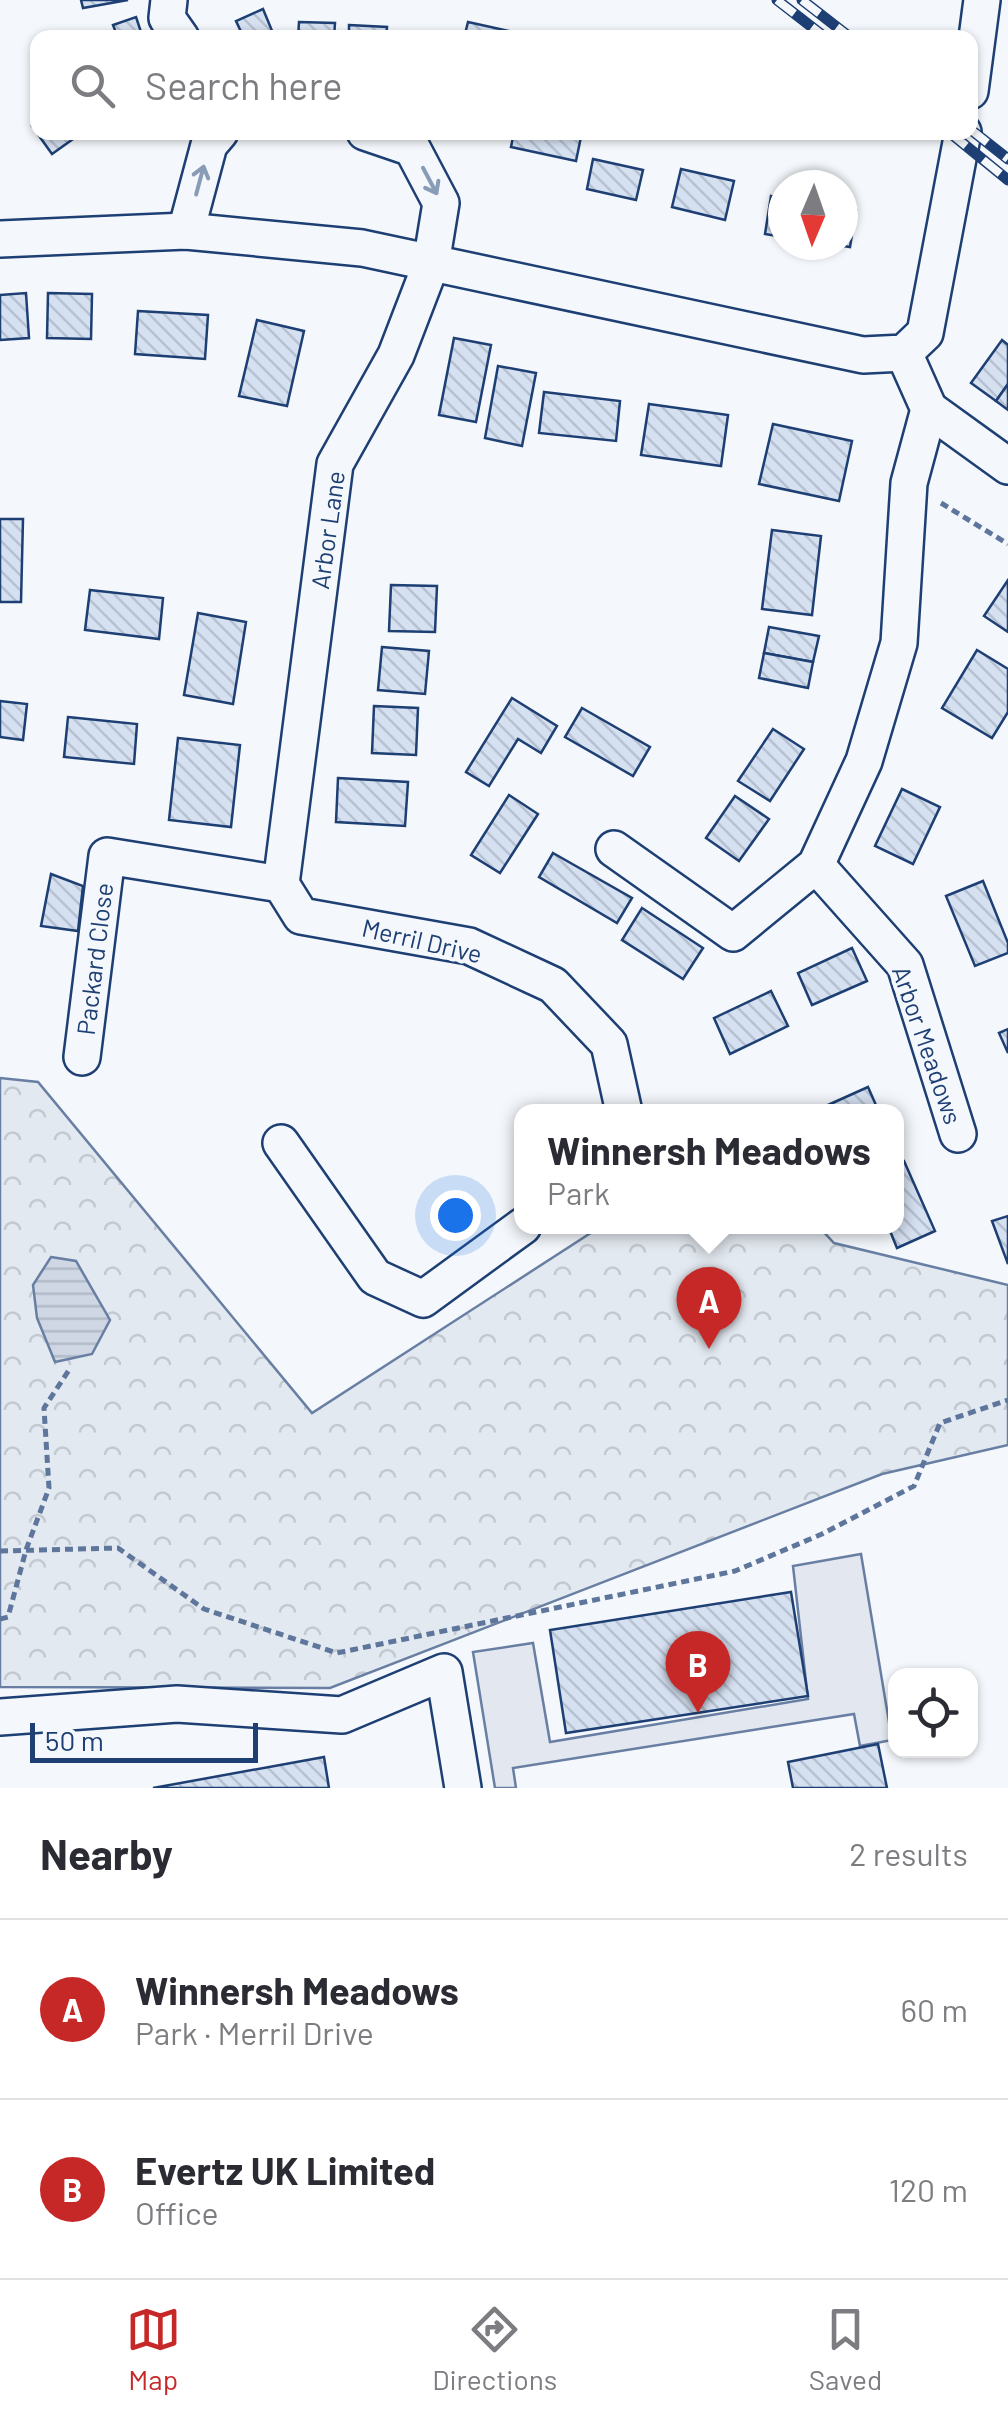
<!DOCTYPE html>
<meta charset="utf-8">
<style>
body{margin:0;font-family:Barlow,sans-serif;background:#f2f2f3;color:#2b2b33}
.controls{position:absolute;right:30px;bottom:30px;display:grid;overflow:hidden;border-radius:20px;box-shadow:0 2px 8px #0004}
.controls button{width:90px;height:90px;display:grid;place-items:center;padding:0;border:0;border-bottom:2px solid #e1e1e2;background:#fff;color:#2b2b33;font:50px sans-serif}
.compass{position:absolute;left:768px;top:170px;width:90px;height:90px;border-radius:50%;background:#fff;box-shadow:0 2px 8px #0004;rotate:182deg}
.scale{position:absolute;left:30px;bottom:25px;width:228px;box-sizing:border-box;padding-left:10px;border:5px solid #1d3f73;border-top:0;font-size:28px;line-height:35px;white-space:nowrap;color:#1d3f73;-webkit-text-stroke:8px #f4f7fb;paint-order:stroke}
.you{position:absolute;left:455px;top:1215px;width:35px;height:35px;margin:-25px;border:8px solid #fff;border-radius:50%;background:#1a73e8;box-shadow:0 0 0 15px #1a73e833}
.badge{display:grid;place-items:center;width:65px;height:65px;border-radius:50%;background:#c62828;color:#fff;font-size:32px;font-weight:700}
.pin{position:absolute;translate:-50% -82px;filter:drop-shadow(0 2px 5px #0008)}
.pin::after{content:'';position:absolute;top:52px;width:35px;height:30px;background:inherit;clip-path:polygon(0 0,100% 0,50% 100%)}
.popup{position:absolute;left:514px;top:1104px;width:390px;height:130px;box-sizing:border-box;display:grid;place-content:center;border-radius:20px;background:#fff;filter:drop-shadow(0 2px 8px #0005);font-size:32px;white-space:nowrap;color:#7c7c81}
.popup b{font-size:38px;color:#2b2b33}
.popup::after{content:'';position:absolute;left:50%;top:100%;margin-left:-20px;border:20px solid transparent;border-top-color:#fff}
.list{margin:0;padding:0;list-style:none}
h2{display:flex;justify-content:space-between;align-items:center;height:130px;margin:0;padding:0 40px;font-size:42px}
h2 small{font-size:32px;font-weight:400;color:#7c7c81}
.list li{display:grid;grid-template-columns:65px 1fr auto;gap:30px;align-items:center;box-sizing:border-box;height:180px;padding:0 40px;border-top:2px solid #e1e1e2}
.list b{display:block;font-size:38px;white-space:nowrap}
.list p{margin:0;font-size:32px;white-space:nowrap;color:#7c7c81}
.list em{font-size:32px;font-style:normal;color:#7c7c81}
.icon{flex:none;width:55px;height:55px;fill:none;stroke:currentColor;stroke-width:2;stroke-linecap:round;stroke-linejoin:round}
.map{position:relative;flex:none;width:1008px;height:1788px;overflow:hidden}
.search{position:absolute;background:#fff;box-shadow:0 2px 8px #0004;left:30px;right:30px;top:30px;height:110px;display:flex;align-items:center;gap:25px;box-sizing:border-box;padding:0 35px;border-radius:20px;color:#7c7c81;font-size:38px}
.sheet{height:490px;background:#fff}
nav{display:flex;justify-content:space-around;align-items:center;box-sizing:border-box;height:140px;border-top:2px solid #e1e1e2;background:#fff;font-size:28px;color:#7c7c81}
nav a{display:grid;justify-items:center;gap:5px}
nav .on{color:#c62828}
.map>svg:first-child{display:block}
</style>
<div class="map">
<svg width="1008" height="1788" viewBox="0 0 1008 1788">
<defs>
<pattern id="forest-crowns" width="20" height="18" patternUnits="userSpaceOnUse" patternTransform="scale(2.5)"><rect width="20" height="18" fill="#e3e9f0"/><path d="M2 6a3 3 0 1 1 6 0M12 15a3 3 0 1 1 6 0" fill="none" stroke="#c2c9d1"/></pattern>
<pattern id="water-rules" width="6" height="5" patternUnits="userSpaceOnUse" patternTransform="scale(2.5)"><rect width="6" height="5" fill="#cfd7e4"/><path d="M0 2.5h6" fill="none" stroke="#b1bac7"/></pattern>
<pattern id="building-back-hatch" width="6" height="6" patternUnits="userSpaceOnUse" patternTransform="scale(2.5)"><rect width="6" height="6" fill="#d5e0f0"/><path d="M-1 5l2 2M0 0l6 6M5-1l2 2" fill="none" stroke="#b6c1d1"/></pattern>
</defs>
<rect width="100%" height="100%" fill="#f4f7fb"/>
<polygon fill="url(#forest-crowns)" stroke="#687fa3" stroke-width="2.5" points="0,1078 38,1082 312,1413 600,1227 819,1227 834,1243 1008,1285 1008,1445 882,1474 330,1688 0,1687"/>
<polygon fill="#e3e8f0" stroke="#687fa3" stroke-width="2.5" points="861,1554 892,1740 860,1746 854,1714 513,1768 516,1788 495,1788 473,1652 533,1643 550,1742 808,1699 793,1566"/>
<polygon fill="url(#water-rules)" stroke="#687fa3" stroke-width="2.5" points="51,1257 76,1261 110,1320 92,1354 55,1362 37,1318 33,1285"/>
<g fill="url(#building-back-hatch)" stroke="#1d3f73" stroke-width="2.5">
<polygon points="81,0 128,0 83,8"/>
<polygon points="263,9 275,38 244,38 236,21"/>
<polygon points="136,17 143,38 118,38 113,25"/>
<polygon points="299,22 335,23 334,38 298,38"/>
<polygon points="468,22 513,32 512,38 464,38"/>
<polygon points="349,25 387,27 386,38 349,38"/>
<polygon points="400,33 439,35 439,38 400,38"/>
<polygon points="38,122 38,132 80,134 52,154 32,126"/>
<polygon points="514,132 582,132 576,161 511,147"/>
<polygon points="593,159 643,170 636,200 587,189"/>
<polygon points="681,169 734,181 725,220 672,207"/>
<polygon points="771,196 783,198 783,237 765,234"/>
<polygon points="843,207 856,210 850,247 837,245 843,245"/>
<polygon points="26,293 29,338 0,340 0,295"/>
<polygon points="48,293 92,294 91,339 47,338"/>
<polygon points="138,311 208,315 205,359 135,354"/>
<polygon points="257,320 304,331 287,406 239,396"/>
<polygon points="454,338 491,345 476,422 439,415"/>
<polygon points="1002,340 1008,345 1008,384 996,401 971,383"/>
<polygon points="498,366 536,373 522,446 485,438"/>
<polygon points="1008,384 1008,410 996,401"/>
<polygon points="544,392 620,401 616,441 539,433"/>
<polygon points="649,404 728,415 721,466 641,455"/>
<polygon points="773,424 852,441 839,501 759,484"/>
<polygon points="0,519 23,519 21,602 0,602"/>
<polygon points="772,530 821,536 812,615 762,609"/>
<polygon points="1008,580 1008,632 984,616"/>
<polygon points="391,585 437,586 435,632 389,631"/>
<polygon points="90,590 163,598 159,639 85,630"/>
<polygon points="198,613 246,622 233,704 184,695"/>
<polygon points="769,627 819,636 813,662 764,653"/>
<polygon points="382,647 429,651 425,694 378,690"/>
<polygon points="977,650 1008,669 1008,712 992,738 942,708"/>
<polygon points="764,653 813,662 808,688 759,678"/>
<polygon points="512,698 557,726 541,753 518,739 489,786 466,772"/>
<polygon points="0,701 27,704 23,740 0,737"/>
<polygon points="374,706 418,708 416,755 372,753"/>
<polygon points="582,708 650,747 633,776 565,737"/>
<polygon points="68,717 137,724 134,764 64,757"/>
<polygon points="773,729 804,749 770,801 738,781"/>
<polygon points="178,738 240,745 231,827 169,820"/>
<polygon points="338,778 408,782 405,826 336,822"/>
<polygon points="902,789 940,807 913,864 875,846"/>
<polygon points="509,795 538,814 500,873 471,855"/>
<polygon points="735,796 769,819 739,861 706,838"/>
<polygon points="553,853 632,898 617,923 539,877"/>
<polygon points="51,874 83,886 78,931 41,926"/>
<polygon points="983,881 1008,943 1008,953 975,966 946,896"/>
<polygon points="642,908 703,948 683,979 622,940"/>
<polygon points="852,948 867,981 812,1005 798,973"/>
<polygon points="771,991 788,1026 730,1054 714,1018"/>
<polygon points="1008,1029 1008,1053 999,1033"/>
<polygon points="868,1087 879,1112 831,1112 828,1105"/>
<polygon points="904,1161 935,1231 897,1248 888,1226 896,1226 896,1164"/>
<polygon points="1008,1216 1008,1264 992,1221"/>
<polygon points="791,1592 808,1696 566,1733 550,1630"/>
<polygon points="878,1744 887,1788 793,1788 788,1762"/>
<polygon points="324,1757 329,1788 153,1788"/>
</g>
<g fill="none" stroke-linecap="round" stroke-linejoin="round">
<g stroke="#1d3f73" stroke-width="40">
<g id="minor">
<polyline points="169,0 167,18 181,38"/>
<polyline points="970,91 982,0"/>
<polyline points="365,132 412,148 441,203 431,264 396,355 335,464 281,884 301,916 469,946 553,985 609,1044 624,1112"/>
<polyline points="186,231 209,145 220,132"/>
<polyline points="0,239 186,231 362,248 863,355 904,353 925,333 963,132"/>
<polyline points="929,409 1008,466"/>
<polyline points="614,849 733,933 816,865 864,761 899,643 909,483 929,409 904,353"/>
<polyline points="816,865 905,965 958,1134"/>
<polyline points="82,1057 107,856 281,884"/>
<polyline points="281,1143 375,1277 423,1299 523,1226"/>
<polyline points="0,1717 177,1704 342,1715 444,1672 463,1788"/>
</g>
</g>
<g stroke="#5e769c" stroke-width="5" stroke-dasharray="8 5" stroke-linecap="butt">
<polyline points="941,503 1008,544"/>
<polyline points="0,1551 118,1548 204,1609 337,1653 735,1571 822,1534 914,1486 940,1423 1008,1400"/>
<polyline points="0,1619 8,1617 26,1550 49,1488 44,1408 69,1370"/>
</g>
<use href="#minor" stroke="#f4f7fb" stroke-width="35"/>
<g stroke="#1d3f73" stroke-width="11">
<g id="rail">
<polyline points="777,0 826,38"/>
<polyline points="802,0 851,38"/>
<polyline points="970,129 1008,159"/>
<polyline points="949,132 1008,180"/>
</g>
</g>
<use href="#rail" stroke="#f4f7fb" stroke-width="8" stroke-dasharray="22" stroke-linecap="butt"/>
</g>
<defs><path id="oneway-shaft" d="M-6 0H5M1.5-3L5.5 0L1.5 3" fill="none" stroke-width="1.6" stroke-linecap="round" stroke-linejoin="round" transform="scale(2.5)"/></defs>
<g stroke="#889bb7">
<use href="#oneway-shaft" transform="translate(200 180) rotate(-75)"/>
<use href="#oneway-shaft" transform="translate(430 181) rotate(62)"/>
</g>
<g text-anchor="middle" stroke-width="8" stroke-linejoin="round" paint-order="stroke">
<g font-size="25" fill="#1d3f73" stroke="#f4f7fb">
<text transform="translate(328 530) rotate(-82)" y="9">Arbor Lane</text>
<text transform="translate(422 941) rotate(13)" y="9">Merril Drive</text>
<text transform="translate(95 959) rotate(-83)" y="9">Packard Close</text>
<text transform="translate(927 1045) rotate(71)" y="9">Arbor Meadows</text>
</g>
</g>
</svg>
<div class="controls">
<button><svg class="icon" aria-label="locate" viewBox="0 0 24 24"><circle cx="12" cy="12" r="6"/><path d="M12 2v4M12 18v4M2 12h4M18 12h4"/></svg></button>
</div>
<svg class="compass" viewBox="-18 -18 36 36"><path d="M0-13l5 13h-10z" fill="#e53935"/><path d="M0 13l5-13h-10z" fill="#7c7c81"/></svg>
<div class="scale">50 m</div>
<div class="you"></div>
<div class="pin badge" style="left:709px;top:1349px">A</div>
<div class="popup"><b>Winnersh Meadows</b>Park</div>
<div class="pin badge" style="left:698px;top:1713px">B</div>
<div class="search"><svg class="icon" aria-label="search" viewBox="0 0 24 24"><circle cx="10" cy="10" r="6"/><path d="M15 15l6 6"/></svg>Search here</div>
</div>
<section class="sheet">
<h2>Nearby<small>2 results</small></h2>
<ul class="list">
<li><span class="badge">A</span><div><b>Winnersh Meadows</b><p>Park · Merril Drive</p></div><em>60 m</em></li>
<li><span class="badge">B</span><div><b>Evertz UK Limited</b><p>Office</p></div><em>120 m</em></li>
</ul>
</section>
<nav>
<a class="on"><svg class="icon" aria-label="map" viewBox="0 0 24 24"><path d="M3 6l6-2 6 2 6-2v14l-6 2-6-2-6 2zM9 4v14M15 6v14"/></svg>Map</a>
<a><svg class="icon" aria-label="directions" viewBox="0 0 24 24"><path d="M12 3l9 9-9 9-9-9zM9 14v-3h6M13 9l2 2-2 2"/></svg>Directions</a>
<a><svg class="icon" aria-label="saved" viewBox="0 0 24 24"><path d="M7 4h10v16l-5-4-5 4z"/></svg>Saved</a>
</nav>
